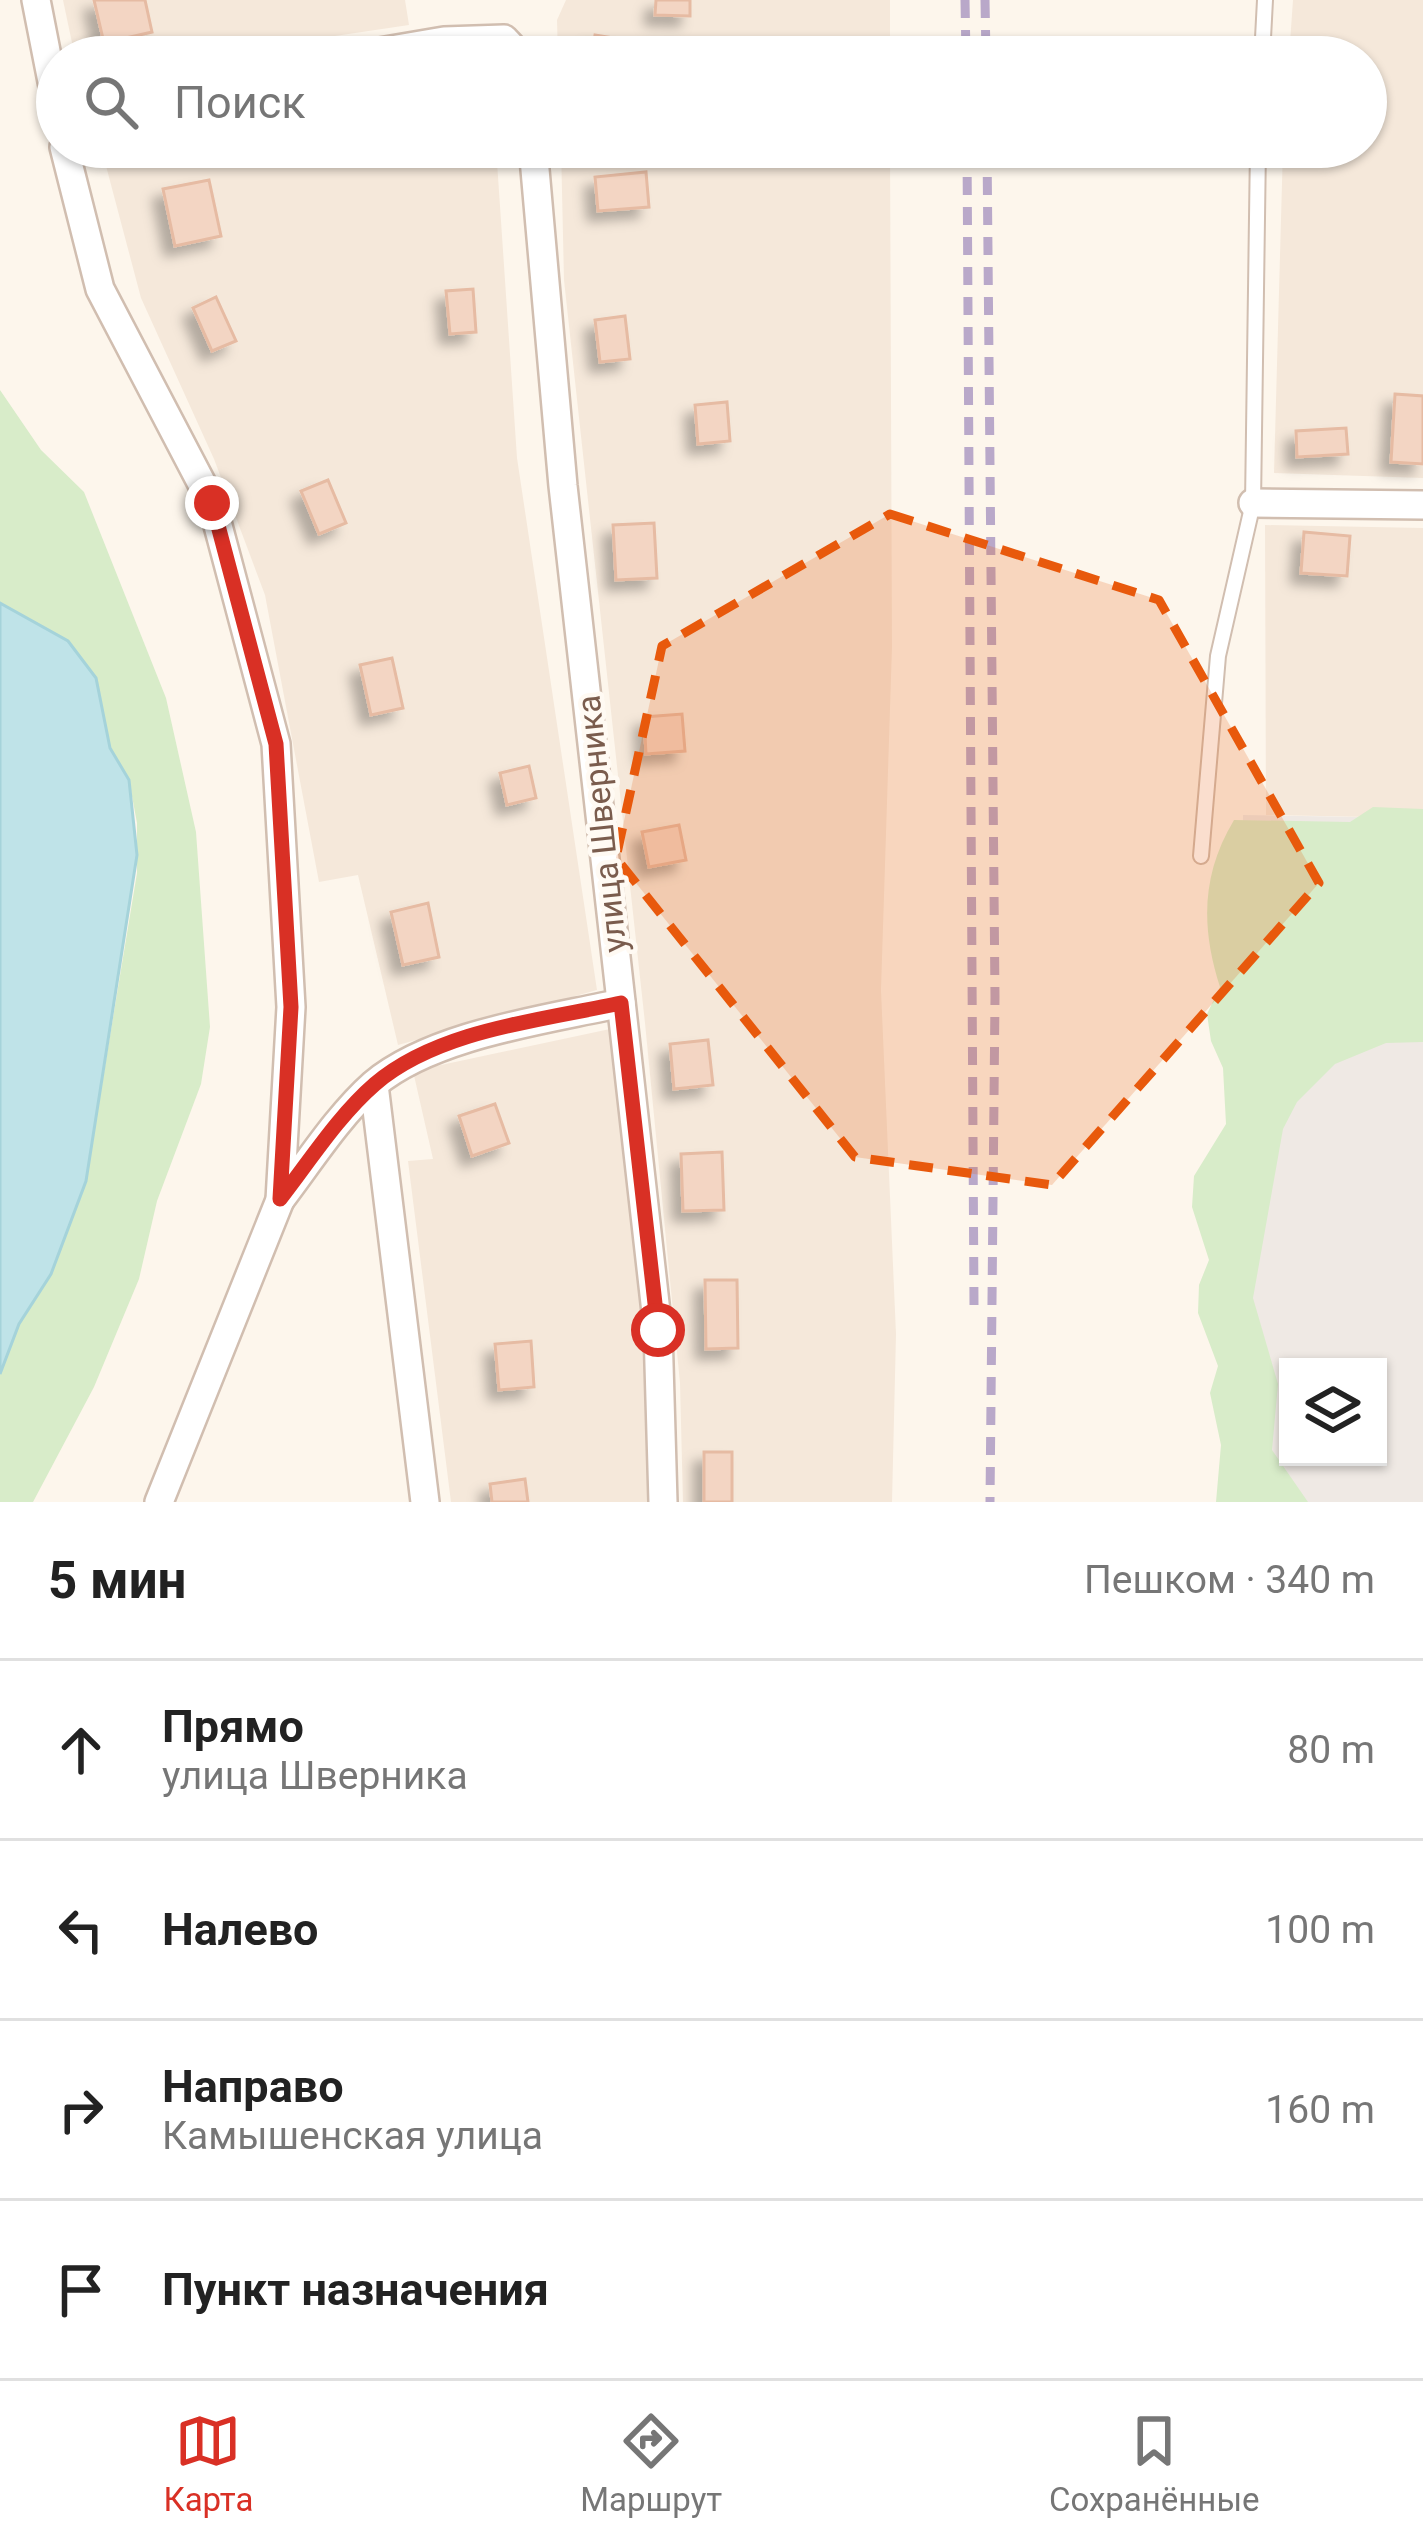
<!DOCTYPE html>
<html lang="ru">
<meta charset="utf-8">
<style>
body{margin:0;font-family:Roboto,sans-serif;background:#f2f2f2;color:#222}
.controls{position:absolute;right:36px;bottom:36px;display:grid;overflow:hidden;border-radius:0px;box-shadow:0 3px 9px #0004}
.controls button{width:108px;height:108px;display:grid;place-items:center;padding:0;border:0;border-bottom:3px solid #e0e0e0;background:#fff;color:#222;font:60px sans-serif}
.stop{position:absolute;width:36px;height:36px;margin:-27px;border:9px solid #d93025;border-radius:50%;background:#fff}
.stop.end{background:#d93025;border-color:#fff;box-shadow:0 3px 12px #0008}
.list{margin:0;padding:0;list-style:none}
h2{display:flex;justify-content:space-between;align-items:center;height:156px;margin:0;padding:0 48px;font-size:51px}
h2 small{font-size:39px;font-weight:400;color:#767676}
.list li{display:grid;grid-template-columns:78px 1fr auto;gap:36px;align-items:center;box-sizing:border-box;height:180px;padding:0 48px;border-top:3px solid #e0e0e0}
.list b{display:block;font-size:45px;white-space:nowrap}
.list p{margin:0;font-size:39px;white-space:nowrap;color:#767676}
.list em{font-size:39px;font-style:normal;color:#767676}
.icon{flex:none;width:66px;height:66px;fill:none;stroke:currentColor;stroke-width:2;stroke-linecap:round;stroke-linejoin:round}
.map{position:relative;flex:none;width:1423px;height:1502px;overflow:hidden}
.search{position:absolute;background:#fff;box-shadow:0 3px 9px #0004;left:36px;right:36px;top:36px;height:132px;display:flex;align-items:center;gap:30px;box-sizing:border-box;padding:0 42px;border-radius:66px;color:#767676;font-size:45px}
.sheet{height:876px;background:#fff}
nav{display:flex;justify-content:space-around;align-items:center;box-sizing:border-box;height:168px;border-top:3px solid #e0e0e0;background:#fff;font-size:33px;color:#767676}
nav a{display:grid;justify-items:center;gap:6px}
nav .on{color:#d93025}
.map>svg:first-child{display:block}
</style>
<div class="map">
<svg width="1423" height="1502" viewBox="0 0 1423 1502">
<defs>
<filter id="shadow"><feDropShadow dx="-10" dy="10" stdDeviation="6" flood-color="#0004"/></filter>
</defs>
<rect width="100%" height="100%" fill="#fdf6ec"/>
<g fill="#f5e8da">
<polygon points="63,0 405,0 409,25 194,57 75,57"/>
<polygon points="566,0 890,0 890,57 558,57 557,20"/>
<polygon points="1293,0 1423,0 1423,478 1274,473 1283,147 1366,147 1366,57 1289,57"/>
<polygon points="101,147 496,147 517,458 597,990 398,1045 358,875 319,882 265,595 214,459 141,298"/>
<polygon points="561,147 890,147 892,647 881,990 896,1334 892,1502 683,1502 680,1383 645,1023 564,280"/>
<polygon points="1265,525 1423,528 1423,818 1266,815"/>
<polygon points="610,1029 647,1347 649,1502 451,1502 408,1161 433,1159 413,1071"/>
</g>
<path fill="#efe9e4" fill-rule="evenodd" d="M1243 815 1423 818V1502H1231ZM1288 1367H1378V1457H1288Z"/>
<g fill="#d8ecc9">
<polygon points="0,390 41,450 84,492 166,698 196,832 210,1027 201,1084 157,1201 139,1279 94,1387 33,1502 0,1502 0,1374 19,1324 51,1274 86,1181 137,873 137,823 129,780 110,748 96,678 68,641 0,603"/>
<path d="M1373 807 1423 809V1042L1386 1043 1335 1064 1297 1102 1283 1129 1253 1298 1278 1384 1272 1450 1308 1502H1216L1221 1445 1210 1393 1218 1366 1198 1313 1199 1285 1209 1260 1192 1207 1194 1176 1226 1124 1223 1068 1211 1041 1207 1014 1220 987C1201 928 1201 875 1234 820L1350 822Z"/>
</g>
<polygon fill="#bfe3e8" stroke="#a5d3da" stroke-width="3" points="0,603 68,641 96,678 110,748 129,780 137,855 86,1181 51,1274 19,1324 0,1374"/>
<g fill="#f3d5c3" stroke="#e6bba3" stroke-width="3" filter="url(#shadow)">
<polygon points="94,0 145,0 152,32 104,43"/>
<polygon points="656,0 690,0 690,16 655,15"/>
<polygon points="595,35 638,42 635,57 591,57"/>
<polygon points="646,172 649,207 598,211 595,177"/>
<polygon points="209,180 221,236 175,246 163,189"/>
<polygon points="473,289 476,332 450,334 446,291"/>
<polygon points="216,297 236,341 212,351 193,308"/>
<polygon points="625,316 630,359 600,362 595,320"/>
<polygon points="1395,394 1423,396 1423,464 1391,462"/>
<polygon points="727,402 730,441 698,444 695,405"/>
<polygon points="1346,428 1348,454 1297,457 1296,431"/>
<polygon points="328,480 346,523 319,534 301,491"/>
<polygon points="654,523 657,578 616,580 613,525"/>
<polygon points="1304,532 1350,536 1347,576 1301,573"/>
<polygon points="392,658 403,708 371,715 360,665"/>
<polygon points="682,714 685,751 646,754 644,717"/>
<polygon points="529,766 536,798 507,805 500,773"/>
<polygon points="679,825 686,860 649,867 642,832"/>
<polygon points="428,903 439,957 403,965 391,912"/>
<polygon points="708,1040 713,1085 674,1089 670,1044"/>
<polygon points="495,1104 509,1143 472,1156 459,1116"/>
<polygon points="722,1152 724,1210 683,1211 681,1154"/>
<polygon points="705,1280 737,1280 738,1348 706,1349"/>
<polygon points="531,1341 534,1387 499,1390 495,1344"/>
<rect x="704" y="1452" width="28" height="50"/>
<polygon points="525,1479 528,1502 492,1502 490,1484"/>
</g>
<g fill="none" stroke-linecap="round" stroke-linejoin="round">
<g stroke="#d1beb0" stroke-width="18">
<g id="lane">
<polyline points="1262,57 1265,0"/>
<polyline points="1201,856 1218,656 1253,503 1258,147"/>
</g>
</g>
<g stroke="#d1beb0" stroke-width="32">
<g id="street">
<polyline points="36,0 57,107"/>
<polyline points="350,57 444,41 504,39 521,57"/>
<polyline points="64,147 100,289 212,503 276,744 291,1007 280,1200 159,1502"/>
<polyline points="533,147 563,486 658,1330 663,1502"/>
<polyline points="1253,503 1423,505"/>
<polyline points="374,1085 425,1502"/>
<path d="M280 1200C309 1162 338 1116 374 1084 434 1034 546 1020 621 1003"/>
</g>
</g>
<use href="#lane" stroke="#fff" stroke-width="14"/>
<use href="#street" stroke="#fff" stroke-width="27"/>
<g stroke="#b9a8c9" stroke-width="9" stroke-dasharray="18 12" stroke-linecap="butt">
<polyline points="965,0 966,57"/>
<polyline points="985,0 986,57"/>
<polyline points="967,147 974,1305"/>
<polyline points="987,147 995,997 990,1502"/>
</g>
</g>
<g fill="none" stroke-linecap="round" stroke-linejoin="round">
<path stroke="#d93025" stroke-width="15" d="M212 503 276 744 291 1007 280 1199C309 1162 338 1116 375 1084 438 1030 542 1020 621 1003L658 1330"/>
</g>
<path fill="#e8590c" fill-opacity="0.2" stroke="#e8590c" stroke-width="9" stroke-dasharray="24 15" stroke-linejoin="round" d="M890 514 1159 600 1319 883 1052 1185 855 1157 616 858 662 646Z"/>
<g text-anchor="middle" stroke-width="9" stroke-linejoin="round" paint-order="stroke">
<g font-size="33" fill="#7a5c4d" stroke="#fffaf3">
<text transform="translate(601 824) rotate(-96)" y="12">улица Шверника</text>
</g>
</g>
</svg>
<div class="controls">
<button><svg class="icon" aria-label="layers" viewBox="0 0 24 24"><path d="M12 4l9 5-9 5-9-5zM3 14l9 5 9-5"/></svg></button>
</div>
<div class="stop" style="left:658px;top:1330px"></div>
<div class="stop end" style="left:212px;top:503px"></div>
<div class="search"><svg class="icon" aria-label="search" viewBox="0 0 24 24"><circle cx="10" cy="10" r="6"/><path d="M15 15l6 6"/></svg>Поиск</div>
</div>
<section class="sheet">
<h2>5 мин<small>Пешком · 340 m</small></h2>
<ul class="list">
<li><svg class="icon" aria-label="ahead" viewBox="0 0 24 24"><path d="M12 20V5M6 11l6-6 6 6"/></svg><div><b>Прямо</b><p>улица Шверника</p></div><em>80 m</em></li>
<li><svg class="icon" aria-label="left" viewBox="0 0 24 24"><path d="M17 20v-9H6M10 6l-5 5 5 5"/></svg><div><b>Налево</b></div><em>100 m</em></li>
<li><svg class="icon" aria-label="right" viewBox="0 0 24 24"><path d="M7 20v-9h11M14 6l5 5-5 5"/></svg><div><b>Направо</b><p>Камышенская улица</p></div><em>160 m</em></li>
<li><svg class="icon" aria-label="arrive" viewBox="0 0 24 24"><path d="M6 21V4h12l-3 4 3 4H6"/></svg><div><b>Пункт назначения</b></div></li>
</ul>
</section>
<nav>
<a class="on"><svg class="icon" aria-label="map" viewBox="0 0 24 24"><path d="M3 6l6-2 6 2 6-2v14l-6 2-6-2-6 2zM9 4v14M15 6v14"/></svg>Карта</a>
<a><svg class="icon" aria-label="directions" viewBox="0 0 24 24"><path d="M12 3l9 9-9 9-9-9zM9 14v-3h6M13 9l2 2-2 2"/></svg>Маршрут</a>
<a><svg class="icon" aria-label="saved" viewBox="0 0 24 24"><path d="M7 4h10v16l-5-4-5 4z"/></svg>Сохранённые</a>
</nav>
